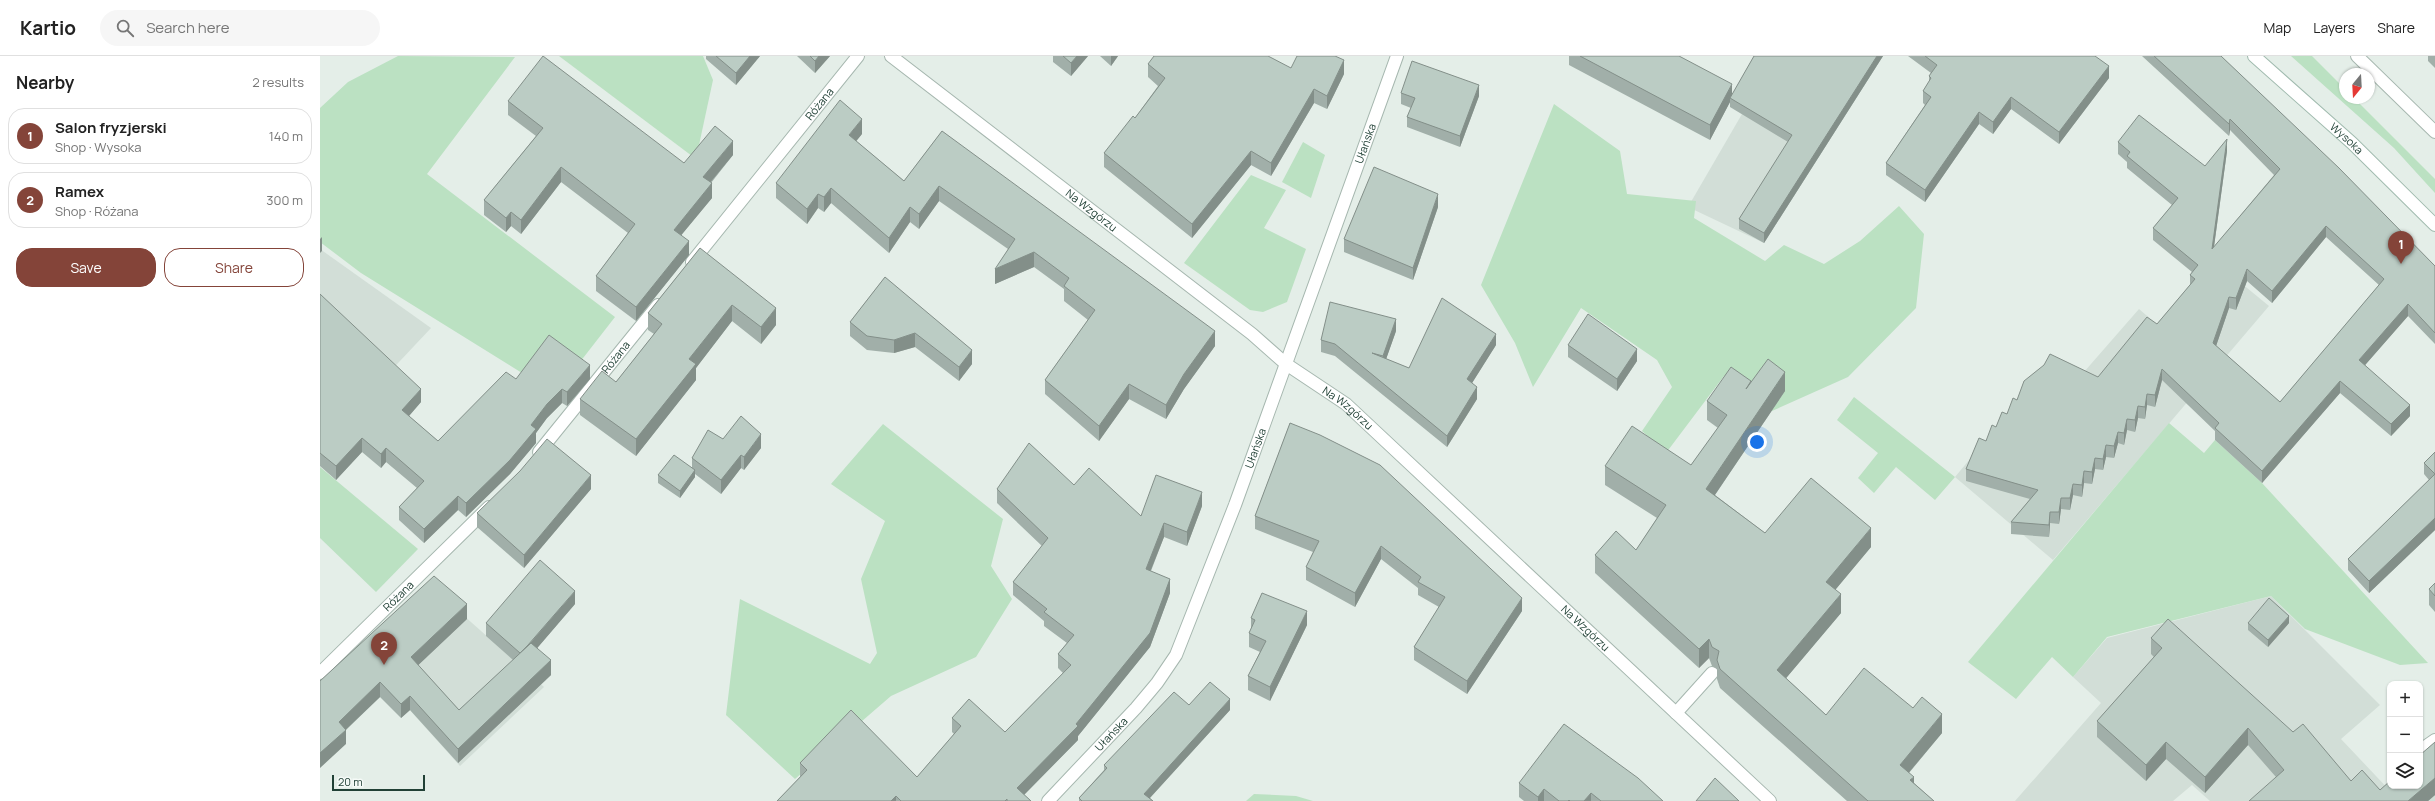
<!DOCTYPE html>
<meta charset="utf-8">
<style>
body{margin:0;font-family:Manrope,sans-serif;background:#f6f6f6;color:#222}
.controls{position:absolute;right:12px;bottom:12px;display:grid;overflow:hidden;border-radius:8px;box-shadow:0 1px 3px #0004}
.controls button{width:36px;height:36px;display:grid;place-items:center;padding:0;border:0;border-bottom:1px solid #e0e0e0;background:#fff;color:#222;font:20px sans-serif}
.compass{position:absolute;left:2019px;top:12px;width:36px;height:36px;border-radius:50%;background:#fff;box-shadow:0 1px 3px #0004;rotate:198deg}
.scale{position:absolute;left:12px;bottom:10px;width:93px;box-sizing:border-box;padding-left:4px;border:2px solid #214136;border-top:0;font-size:11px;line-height:14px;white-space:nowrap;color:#214136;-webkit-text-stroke:3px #f5faf7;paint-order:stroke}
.you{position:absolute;left:1437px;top:386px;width:14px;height:14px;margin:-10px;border:3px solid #fff;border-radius:50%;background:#1a73e8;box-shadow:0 0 0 6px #1a73e833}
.badge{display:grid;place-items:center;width:26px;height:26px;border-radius:50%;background:#844439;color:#fff;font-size:13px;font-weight:700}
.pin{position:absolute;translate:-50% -33px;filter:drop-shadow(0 1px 2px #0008)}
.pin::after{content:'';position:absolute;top:21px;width:14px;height:12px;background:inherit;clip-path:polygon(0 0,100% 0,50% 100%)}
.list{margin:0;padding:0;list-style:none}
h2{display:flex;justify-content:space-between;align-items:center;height:52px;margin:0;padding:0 16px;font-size:17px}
h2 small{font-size:13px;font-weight:400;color:#767676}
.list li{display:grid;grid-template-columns:26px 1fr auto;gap:12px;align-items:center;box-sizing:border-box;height:56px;margin:0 8px 8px;padding:0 8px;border:1px solid #e0e0e0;border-radius:16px}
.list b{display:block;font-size:15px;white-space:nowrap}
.list p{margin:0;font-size:13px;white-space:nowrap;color:#767676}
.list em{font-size:13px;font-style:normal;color:#767676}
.actions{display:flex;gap:8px;padding:12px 16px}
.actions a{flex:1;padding:9px 0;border:1px solid #844439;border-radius:16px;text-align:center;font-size:14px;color:#844439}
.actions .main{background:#844439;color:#fff}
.icon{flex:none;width:22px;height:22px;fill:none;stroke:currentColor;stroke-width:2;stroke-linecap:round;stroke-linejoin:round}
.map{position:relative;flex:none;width:2115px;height:745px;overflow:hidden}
header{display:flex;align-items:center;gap:24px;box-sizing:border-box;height:56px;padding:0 20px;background:#fff;border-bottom:1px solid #e0e0e0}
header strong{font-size:19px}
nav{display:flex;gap:22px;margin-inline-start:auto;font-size:14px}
.search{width:280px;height:36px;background:#f6f6f6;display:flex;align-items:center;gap:10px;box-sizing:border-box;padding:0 14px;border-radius:22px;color:#767676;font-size:15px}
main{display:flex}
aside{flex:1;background:#fff}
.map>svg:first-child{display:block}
</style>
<header>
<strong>Kartio</strong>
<div class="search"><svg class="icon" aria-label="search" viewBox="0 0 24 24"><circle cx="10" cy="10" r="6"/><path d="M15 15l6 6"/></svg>Search here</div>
<nav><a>Map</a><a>Layers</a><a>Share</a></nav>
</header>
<main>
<aside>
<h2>Nearby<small>2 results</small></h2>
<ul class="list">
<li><span class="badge">1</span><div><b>Salon fryzjerski</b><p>Shop · Wysoka</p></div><em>140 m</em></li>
<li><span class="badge">2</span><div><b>Ramex</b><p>Shop · Różana</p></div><em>300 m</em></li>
</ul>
<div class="actions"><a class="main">Save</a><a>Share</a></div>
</aside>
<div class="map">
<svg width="2115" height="745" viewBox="0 0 2115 745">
<rect width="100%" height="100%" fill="#e4eee8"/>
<g fill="#d2ded7">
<polygon points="1473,0 1563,0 1444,187 1368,151 1422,58"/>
<polygon points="0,193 111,272 0,390"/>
<polygon points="1921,227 1949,250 1733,504 1635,421 1704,338 1757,324 1819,253 1854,283"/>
<polygon points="115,534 224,631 140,710 70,632"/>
<polygon points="1951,540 2060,649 2021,683 2073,738 2100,730 2115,702 2115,745 1890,745 1872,729 1853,745 1695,745 1781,647 1753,621 1787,582"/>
</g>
<g fill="#bbe1c2">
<polygon points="78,0 195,1 107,118 295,261 260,306 202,317 41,217 0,186 0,52 28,26"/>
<polygon points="239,0 383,0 393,24 376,103"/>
<polygon points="1971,0 1992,0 2025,33 2025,42 2034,42 2115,123 2115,137 2074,92"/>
<polygon points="1234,48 1300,95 1307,138 1376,145 1374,162 1445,205 1464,189 1504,208 1540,185 1579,150 1604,178 1596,252 1528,321 1452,355 1404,320 1346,397 1322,375 1352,331 1337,304 1261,252 1213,331 1195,287 1161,229"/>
<polygon points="983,86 1005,99 991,142 962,126"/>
<polygon points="931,119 966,134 944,172 986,193 967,246 943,256 930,254 864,207"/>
<polygon points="1534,341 1635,421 1615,444 1576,411 1554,437 1538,422 1558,397 1517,364"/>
<polygon points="1849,367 1884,397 1895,384 1942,427 2108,607 2080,609 1985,573 1951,540 1787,581 1753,621 1732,601 1696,643 1648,606"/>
<polygon points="563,368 683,463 671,510 692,543 656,601 571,640 475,723 406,659 420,543 550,608 557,597 541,523 565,465 511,428"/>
<polygon points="0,411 98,493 56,536 0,482"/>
<polygon points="934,738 976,740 993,745 926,745"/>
</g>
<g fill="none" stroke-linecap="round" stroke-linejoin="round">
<g stroke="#a6b7af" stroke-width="14">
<g id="lane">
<polyline points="1356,657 1392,617"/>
<polyline points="2102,693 2115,684"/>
</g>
</g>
<g stroke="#a6b7af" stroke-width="14">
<g id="street">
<path id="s1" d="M571 0 932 278 966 308 1026 348 1450 745"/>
<polyline points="2037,0 2115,76"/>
<path id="s2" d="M372 206 538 0"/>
<path id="s3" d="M219 396 338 249"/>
<path id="s4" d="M0 617 169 451"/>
<path id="s5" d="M728 745 816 652 837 627 856 599 915 449 1077 0"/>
</g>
</g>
<g stroke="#a1bbaf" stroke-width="14">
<g id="secondary">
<path id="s6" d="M1934 0 2032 87 2115 169"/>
</g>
</g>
<use href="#lane" stroke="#fff" stroke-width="12"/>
<use href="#street" stroke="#fff" stroke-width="12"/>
<use href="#secondary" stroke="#fff" stroke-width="12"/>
</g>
<g fill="#a1afa9" fill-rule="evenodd">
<polygon points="386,0 440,0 416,29 386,3"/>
<polygon points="477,0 510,0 495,17"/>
<polygon points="733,0 768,0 751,20 733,6"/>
<polygon points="780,0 798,0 791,10"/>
<polygon points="1249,0 1359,0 1412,39 1434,0 1563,0 1444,187 1419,173 1419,163 1468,86 1410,51 1410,46 1390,84 1249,9"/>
<polygon points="1588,0 1775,0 1789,22 1739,88 1691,53 1673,78 1659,68 1605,146 1566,119 1566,107 1605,49 1603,47 1603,35 1609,26 1609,20 1611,17"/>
<path d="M1822 0H1901L2115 210V288L2088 260 2045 309 2090 360 2071 380 2020 337 1942 427 1895 384V375L1842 324 1835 351 1827 349 1825 363 1818 362 1815 376 1807 374 1804 389 1798 387 1794 402 1786 401 1783 414 1775 413 1772 428 1764 427 1762 441 1753 439 1750 454 1741 453 1739 468 1730 467 1729 481 1691 478V466L1710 443 1646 425V413L1666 385 1687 358 1697 344 1778 321 1837 268 1870 229V219L1872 216 1833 184V172L1852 149 1807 112V106L1798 98V86L1885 110 1907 95 1894 191 1954 119 1910 74 1909 80ZM2006 181 2059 229 1960 346 1896 290 1909 252 1916 254 1927 225 1952 247Z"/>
<polygon points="2108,0 2115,0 2115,12 2108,5"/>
<polygon points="828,8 971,12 1024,18 1007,53 994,47 951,120 931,109 872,182 784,111 784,97 815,62 838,30 828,21"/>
<polygon points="1081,37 1159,40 1140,91 1087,71 1087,61 1091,52 1081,48"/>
<polygon points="188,45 364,107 413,99 391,127 392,142 361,179 369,199 316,265 276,235 276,220 308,177 241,126 201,178 191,170 186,176 164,159 164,144 216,80 188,59"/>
<polygon points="622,75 895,290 864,333 846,363 809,343 779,385 725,338 725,324 768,264 744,245 744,233 714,211 675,228 688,193 619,145 599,173 590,166 569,197 511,147 504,156 498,152 487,168 456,142 456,127 542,78 536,85 584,125"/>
<polygon points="1118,151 1093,224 1024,196 1024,183"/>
<polygon points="380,192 456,269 441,288 412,265 376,312 376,324 316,400 260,359 260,343 296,326 334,278 328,274 328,257"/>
<polygon points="565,221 652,308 639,325 595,291 574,297 547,294 530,280 530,266"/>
<polygon points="0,238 101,346 89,360 118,385 196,323 270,323 247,350 242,347 227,362 216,377 216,387 190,418 146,461 138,454 104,487 79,464 79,451 97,432 66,406 61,412 42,396 16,424 0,410"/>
<polygon points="1076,275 1066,303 1089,312 1176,289 1152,327 1157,343 1127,391 1015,300 1001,296 1001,284"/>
<polygon points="1248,289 1317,305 1297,335 1248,301"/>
<polygon points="1431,325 1465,335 1395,439 1445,477 1551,491 1515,534 1521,557 1466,622 1506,659 1622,677 1589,717 1594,727 1614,745 1527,745 1400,632 1397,623 1397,613 1392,610 1389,602 1379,612 1275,517 1275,499 1316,494 1337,462 1285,429 1285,410 1371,409 1398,372 1387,364 1387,345"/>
<polygon points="970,367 1202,555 1147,638 1094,604 1094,591 1119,551 1098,539 1098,532 1061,503 1035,551 986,524 986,511 993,496 935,473 935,460"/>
<polygon points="403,383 441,392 424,414 421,412 401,438 375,418 375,421 360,442 338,427 338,419 372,411 372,402"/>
<polygon points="2115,396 2115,474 2049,537 2028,514 2028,503 2109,424 2104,418 2104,407"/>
<polygon points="754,429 821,460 882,450 867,490 844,481 831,515 850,537 830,591 758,680 758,684 704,739 711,745 457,745 480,721 480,707 597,721 634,678 632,676 632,662 685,676 743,617 738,612 738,598 747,587 724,570 724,565 693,539 693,526 722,490 677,447 677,433"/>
<polygon points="271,433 204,512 157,471 157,457"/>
<polygon points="2115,527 2115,556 2109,549 2109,533"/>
<polygon points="255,548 217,592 231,619 138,707 90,654 81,662 60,641 26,674 26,688 0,625 147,563 98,609 139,654 193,604 166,580 166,567"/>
<polygon points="931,562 987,569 950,645 928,634 928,620 940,596 929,591 929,577 931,573"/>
<polygon points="1928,567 1969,567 1948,591 1928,574"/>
<polygon points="1831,582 1973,676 2031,725 2060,734 2115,686 2115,739 2108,745 1956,721 1928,689 1885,737 1846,703 1826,725 1777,681 1777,665 1834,601 1831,598"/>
<polygon points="869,649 910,654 830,742 833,745 759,745 759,742 784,714 784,709"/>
<polygon points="1199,727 1343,745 1204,745 1199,741"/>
</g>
<g fill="#838f89">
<polygon points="430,0 440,0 416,29 416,17"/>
<polygon points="499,0 510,0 495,17 495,5"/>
<polygon points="757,0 768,0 751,20 751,7"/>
<polygon points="791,0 798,0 791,10"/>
<polygon points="1557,0 1563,0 1444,187 1444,177"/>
<polygon points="1024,4 1024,18 1007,53 1007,40"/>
<polygon points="1789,10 1789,22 1739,88 1739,76"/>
<polygon points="1412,28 1412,42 1410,42 1410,46 1390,84 1390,69"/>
<polygon points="1159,29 1159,40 1140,91 1140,80"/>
<polygon points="994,33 994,47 951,120 951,107"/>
<polygon points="1691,41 1691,53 1673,78 1673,66"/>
<polygon points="1659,56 1659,68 1605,146 1605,134"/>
<polygon points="542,63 542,78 529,94 529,79"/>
<polygon points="1910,63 1910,74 1909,80 1909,68"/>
<polygon points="1907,83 1907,95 1892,205 1892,193"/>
<polygon points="413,85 413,99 383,135 383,121"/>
<polygon points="931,95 931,109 872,182 872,168"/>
<polygon points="241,111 241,126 201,178 201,164"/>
<polygon points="392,127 392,142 354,188 354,174"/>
<polygon points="619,130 619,145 599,173 599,158"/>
<polygon points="511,132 511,147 504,156 504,141"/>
<polygon points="498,138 498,152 487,168 487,153"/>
<polygon points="1118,138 1118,151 1093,224 1093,212"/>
<polygon points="590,151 590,166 569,197 569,182"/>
<polygon points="191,156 191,170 186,176 186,162"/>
<polygon points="2006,170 2006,181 1952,247 1952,235"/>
<polygon points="2,181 2,195 0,197 0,183"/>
<polygon points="369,185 369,199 316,265 316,251"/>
<polygon points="714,196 714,211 675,228 675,213"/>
<polygon points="1927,213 1927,225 1916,254 1916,242"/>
<polygon points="1909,241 1909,252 1893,299 1893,287"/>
<polygon points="2088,248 2088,260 2039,316 2039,304"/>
<polygon points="412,249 412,265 376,312 376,324 316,400 316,383 369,303"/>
<polygon points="456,252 456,269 441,288 441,271"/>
<polygon points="1076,263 1076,275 1063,312 1063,300"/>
<polygon points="895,275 895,290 864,333 846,363 846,349 864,318"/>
<polygon points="595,277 595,291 574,297 574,284"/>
<polygon points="1176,278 1176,289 1147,335 1147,323"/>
<polygon points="1317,293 1317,305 1297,335 1297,323"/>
<polygon points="652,294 652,308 639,325 639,311"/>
<polygon points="270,309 270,323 247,350 247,336"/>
<polygon points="1842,313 1842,324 1835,351 1835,339"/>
<polygon points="1465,316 1465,335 1386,452 1386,433"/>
<polygon points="2020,325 2020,337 1942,427 1942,415"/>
<polygon points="809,328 809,343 779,385 779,370"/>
<polygon points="1157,331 1157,343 1127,391 1127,380"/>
<polygon points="101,333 101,346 82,368 82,354"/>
<polygon points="242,333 242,347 227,362 216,377 216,387 190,418 146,461 146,447 211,369 227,348"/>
<polygon points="1827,338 1827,349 1825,363 1825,351"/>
<polygon points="2090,349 2090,360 2071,380 2071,368"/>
<polygon points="1818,350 1818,362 1815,376 1815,364"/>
<polygon points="1807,363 1807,374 1804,389 1804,377"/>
<polygon points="1798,376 1798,387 1794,402 1794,390"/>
<polygon points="441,378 441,392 424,414 424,401"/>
<polygon points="42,382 42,396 16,424 16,410"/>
<polygon points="1786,389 1786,401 1783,414 1783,403"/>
<polygon points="66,392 66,406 61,412 61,398"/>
<polygon points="421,399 421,412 401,438 401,424"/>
<polygon points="1775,402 1775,413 1772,428 1772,416"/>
<polygon points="375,414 375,421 360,442 360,435"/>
<polygon points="1764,415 1764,427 1762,441 1762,429"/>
<polygon points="271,419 271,433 204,512 204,499"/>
<polygon points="1753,428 1753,439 1750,454 1750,442"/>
<polygon points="882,436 882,450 867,490 867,476"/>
<polygon points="138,440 138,454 104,487 104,473"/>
<polygon points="1741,442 1741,453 1739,468 1739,456"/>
<polygon points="1730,456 1730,467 1729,481 1729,469"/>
<polygon points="2115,462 2115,474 2049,537 2049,525"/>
<polygon points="844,467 844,481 826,526 826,513"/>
<polygon points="1551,472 1551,491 1506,545 1506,526"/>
<polygon points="1061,490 1061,503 1035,551 1035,537"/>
<polygon points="850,523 850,537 830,591 758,680 758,684 698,745 697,732 756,668"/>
<polygon points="255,535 255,548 201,611 201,598"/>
<polygon points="1521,538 1521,557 1457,633 1457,614"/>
<polygon points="1202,542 1202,555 1147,638 1147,625"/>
<polygon points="147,548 147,563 91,616 91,601"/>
<polygon points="987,555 987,569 950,645 950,631"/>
<polygon points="1969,560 1969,567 1948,591 1948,584"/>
<polygon points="1389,583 1389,602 1379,612 1379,593"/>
<polygon points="231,604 231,619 138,707 138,693"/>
<polygon points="60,626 60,641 19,680 26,674 26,688 0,712 0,697 19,666"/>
<polygon points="90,640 90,654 81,662 81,648"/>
<polygon points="910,643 910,654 827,745 824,738"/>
<polygon points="1622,658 1622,677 1580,727 1580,709"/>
<polygon points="1928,672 1928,689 1885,737 1885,721"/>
<polygon points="1846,686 1846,703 1826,725 1826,709"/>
<polygon points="1594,721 1594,740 1590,724"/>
<polygon points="2115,722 2115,739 2108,745 2088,745"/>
<polygon points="1224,733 1224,745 1218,745 1218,741"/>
<polygon points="1271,737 1271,745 1264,745"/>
<polygon points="576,740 576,745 571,745"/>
</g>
<g fill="#bbccc4" stroke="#838f89" fill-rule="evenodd">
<polygon points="223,0 364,107 395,70 413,85 383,121 392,127 354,174 369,185 316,251 276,220 315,168 241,111 201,164 191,156 186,162 164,144 223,72 188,45"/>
<polygon points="396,0 430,0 416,17"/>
<polygon points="490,0 499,0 495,5"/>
<polygon points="743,0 757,0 751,7"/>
<polygon points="834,0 948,0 971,12 977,0 1015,0 1024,4 1007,40 994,33 951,107 931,95 872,168 784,97 813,60 815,62 845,22 828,8"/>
<polygon points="1260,0 1359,0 1412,28 1390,69"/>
<polygon points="1434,0 1557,0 1444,177 1419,163 1472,79 1410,42"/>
<polygon points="1605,0 1775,0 1789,10 1739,76 1691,41 1673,66 1659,56 1605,134 1566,107 1611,41 1603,35 1611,22 1609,20 1617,9"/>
<path d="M1834 0H1901L2019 112 2115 210V277L2088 248 2039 304 2090 349 2071 368 2020 325 1942 415 1895 372 1899 367 1842 313 1835 339 1827 338 1825 351 1818 350 1815 364 1807 363 1804 377 1798 376 1794 390 1786 389 1783 403 1775 402 1772 416 1764 415 1762 429 1753 428 1750 442H1741L1739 456H1730L1729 469 1691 466 1718 434 1646 413 1659 382 1666 385 1672 369 1676 371 1682 356 1687 358 1693 342 1697 344 1704 325 1724 309 1730 298 1778 321 1827 261 1837 268 1875 223 1870 219 1878 209 1833 172 1858 142 1807 100 1810 96 1798 86 1819 59 1885 110 1907 83 1892 193 1960 113 1910 63 1909 68ZM2006 170 2064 223 1960 346 1893 287 1909 241 1916 242 1927 213 1952 235Z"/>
<polygon points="1092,5 1159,29 1140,80 1087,61 1095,42 1081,37"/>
<polygon points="520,44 542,63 529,79 584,125 622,75 895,275 864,318 846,349 809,328 779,370 725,324 775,254 744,230 749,222 714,196 675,213 695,183 619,130 599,158 590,151 569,182 511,132 504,141 498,138 487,153 456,127"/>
<polygon points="1054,111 1118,138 1093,212 1024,183"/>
<polygon points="380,192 456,252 441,271 412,249 369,303 376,308 316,383 260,343 282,315 296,326 342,268 328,257"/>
<polygon points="565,221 652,294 639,311 595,277 574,284 547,280 530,266"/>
<polygon points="0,238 101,333 82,354 118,385 186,316 196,323 229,279 270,309 247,336 242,333 227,348 211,369 216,373 190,404 146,447 138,440 104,473 79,451 104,425 66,392 61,398 42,382 16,410 0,397"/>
<polygon points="1122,242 1176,278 1147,323 1157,331 1127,380 1015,288 1001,284 1010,246 1076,263 1063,300 1052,297 1089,312"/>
<polygon points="1268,258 1317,293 1297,323 1248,289"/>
<polygon points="1448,303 1465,316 1386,433 1445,477 1491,422 1551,472 1506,526 1521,538 1457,614 1506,659 1544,612 1593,652 1602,641 1622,658 1580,709 1594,721 1590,724 1614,745 1548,745 1400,613 1397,604 1399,595 1392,591 1389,583 1379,593 1275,499 1296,475 1316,494 1346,449 1285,410 1312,370 1371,409 1407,359 1387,345 1411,311 1431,325 1426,333"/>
<polygon points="421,360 441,378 424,401 421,399 401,424 372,402 388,374 403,383"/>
<polygon points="970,367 1000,379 1060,409 1202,542 1147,625 1094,591 1125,541 1098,526 1101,521 1061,490 1035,537 986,511 999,485 935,460"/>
<polygon points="227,383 271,419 204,499 157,457 200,415"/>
<polygon points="709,387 754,429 769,412 821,460 836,419 882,436 867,476 844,467 826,513 850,523 830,577 756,668 758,670 697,732 711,745 687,745 687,743 685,745 581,745 576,740 571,745 457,745 487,714 480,707 531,654 597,721 641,670 632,662 649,643 685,676 751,609 738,598 754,579 724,556 727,553 693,526 728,482 677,433"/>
<polygon points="2115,396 2115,462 2049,525 2028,503 2115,418 2104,407"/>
<polygon points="354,399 375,414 360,435 338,419"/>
<polygon points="220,504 255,535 208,589 200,597 166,567"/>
<polygon points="114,520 147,548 91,601 139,654 211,587 231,604 138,693 90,640 81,648 60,626 19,666 26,674 0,697 0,625"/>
<polygon points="2115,527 2115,540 2109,533"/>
<polygon points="942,537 987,555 950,631 928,620 946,585 929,577 935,564 931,562"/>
<polygon points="1949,542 1969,560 1948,584 1928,567"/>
<polygon points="1848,563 1973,676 1983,668 2031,725 2042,714 2060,734 2070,725 2070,730 2100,730 2100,699 2115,686 2115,722 2088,745 1929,745 1964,714 1928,672 1885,721 1846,686 1826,709 1777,665 1842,592 1831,582"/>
<polygon points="890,626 910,643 824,738 833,745 762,745 759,742 787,712 784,709 854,636 869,649"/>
<polygon points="1244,668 1318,722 1343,745 1281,745 1271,737 1264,745 1250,745 1249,744 1248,745 1239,745 1224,733 1218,741 1199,727"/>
<polygon points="1395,722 1419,745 1376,745"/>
</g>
<g text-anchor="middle" stroke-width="4" stroke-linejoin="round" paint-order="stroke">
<g font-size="11" fill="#214136" stroke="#f5faf7">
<text dy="4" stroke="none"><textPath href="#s2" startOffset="203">Różana</textPath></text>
<text dy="4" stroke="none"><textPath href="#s6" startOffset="124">Wysoka</textPath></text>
<text dy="4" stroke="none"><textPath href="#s5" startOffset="740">Ułańska</textPath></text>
<text dy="4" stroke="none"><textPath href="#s1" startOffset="253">Na Wzgórzu</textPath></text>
<text dy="4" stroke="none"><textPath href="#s3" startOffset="122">Różana</textPath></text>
<text dy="4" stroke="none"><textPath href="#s1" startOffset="577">Na Wzgórzu</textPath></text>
<text dy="4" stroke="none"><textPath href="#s5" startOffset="416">Ułańska</textPath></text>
<text dy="4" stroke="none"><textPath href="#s4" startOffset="110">Różana</textPath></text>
<text dy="4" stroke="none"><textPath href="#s1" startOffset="901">Na Wzgórzu</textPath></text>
<text dy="4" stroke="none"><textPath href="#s5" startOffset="92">Ułańska</textPath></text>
</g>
</g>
</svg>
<div class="controls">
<button>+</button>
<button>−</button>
<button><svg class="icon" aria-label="layers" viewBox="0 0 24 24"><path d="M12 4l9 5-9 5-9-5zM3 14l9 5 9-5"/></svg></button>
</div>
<svg class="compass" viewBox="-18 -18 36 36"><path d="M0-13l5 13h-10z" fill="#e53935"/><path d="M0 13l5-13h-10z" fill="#767676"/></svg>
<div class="scale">20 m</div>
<div class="you"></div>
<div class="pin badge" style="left:2081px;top:208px">1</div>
<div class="pin badge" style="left:64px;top:609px">2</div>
</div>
</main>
